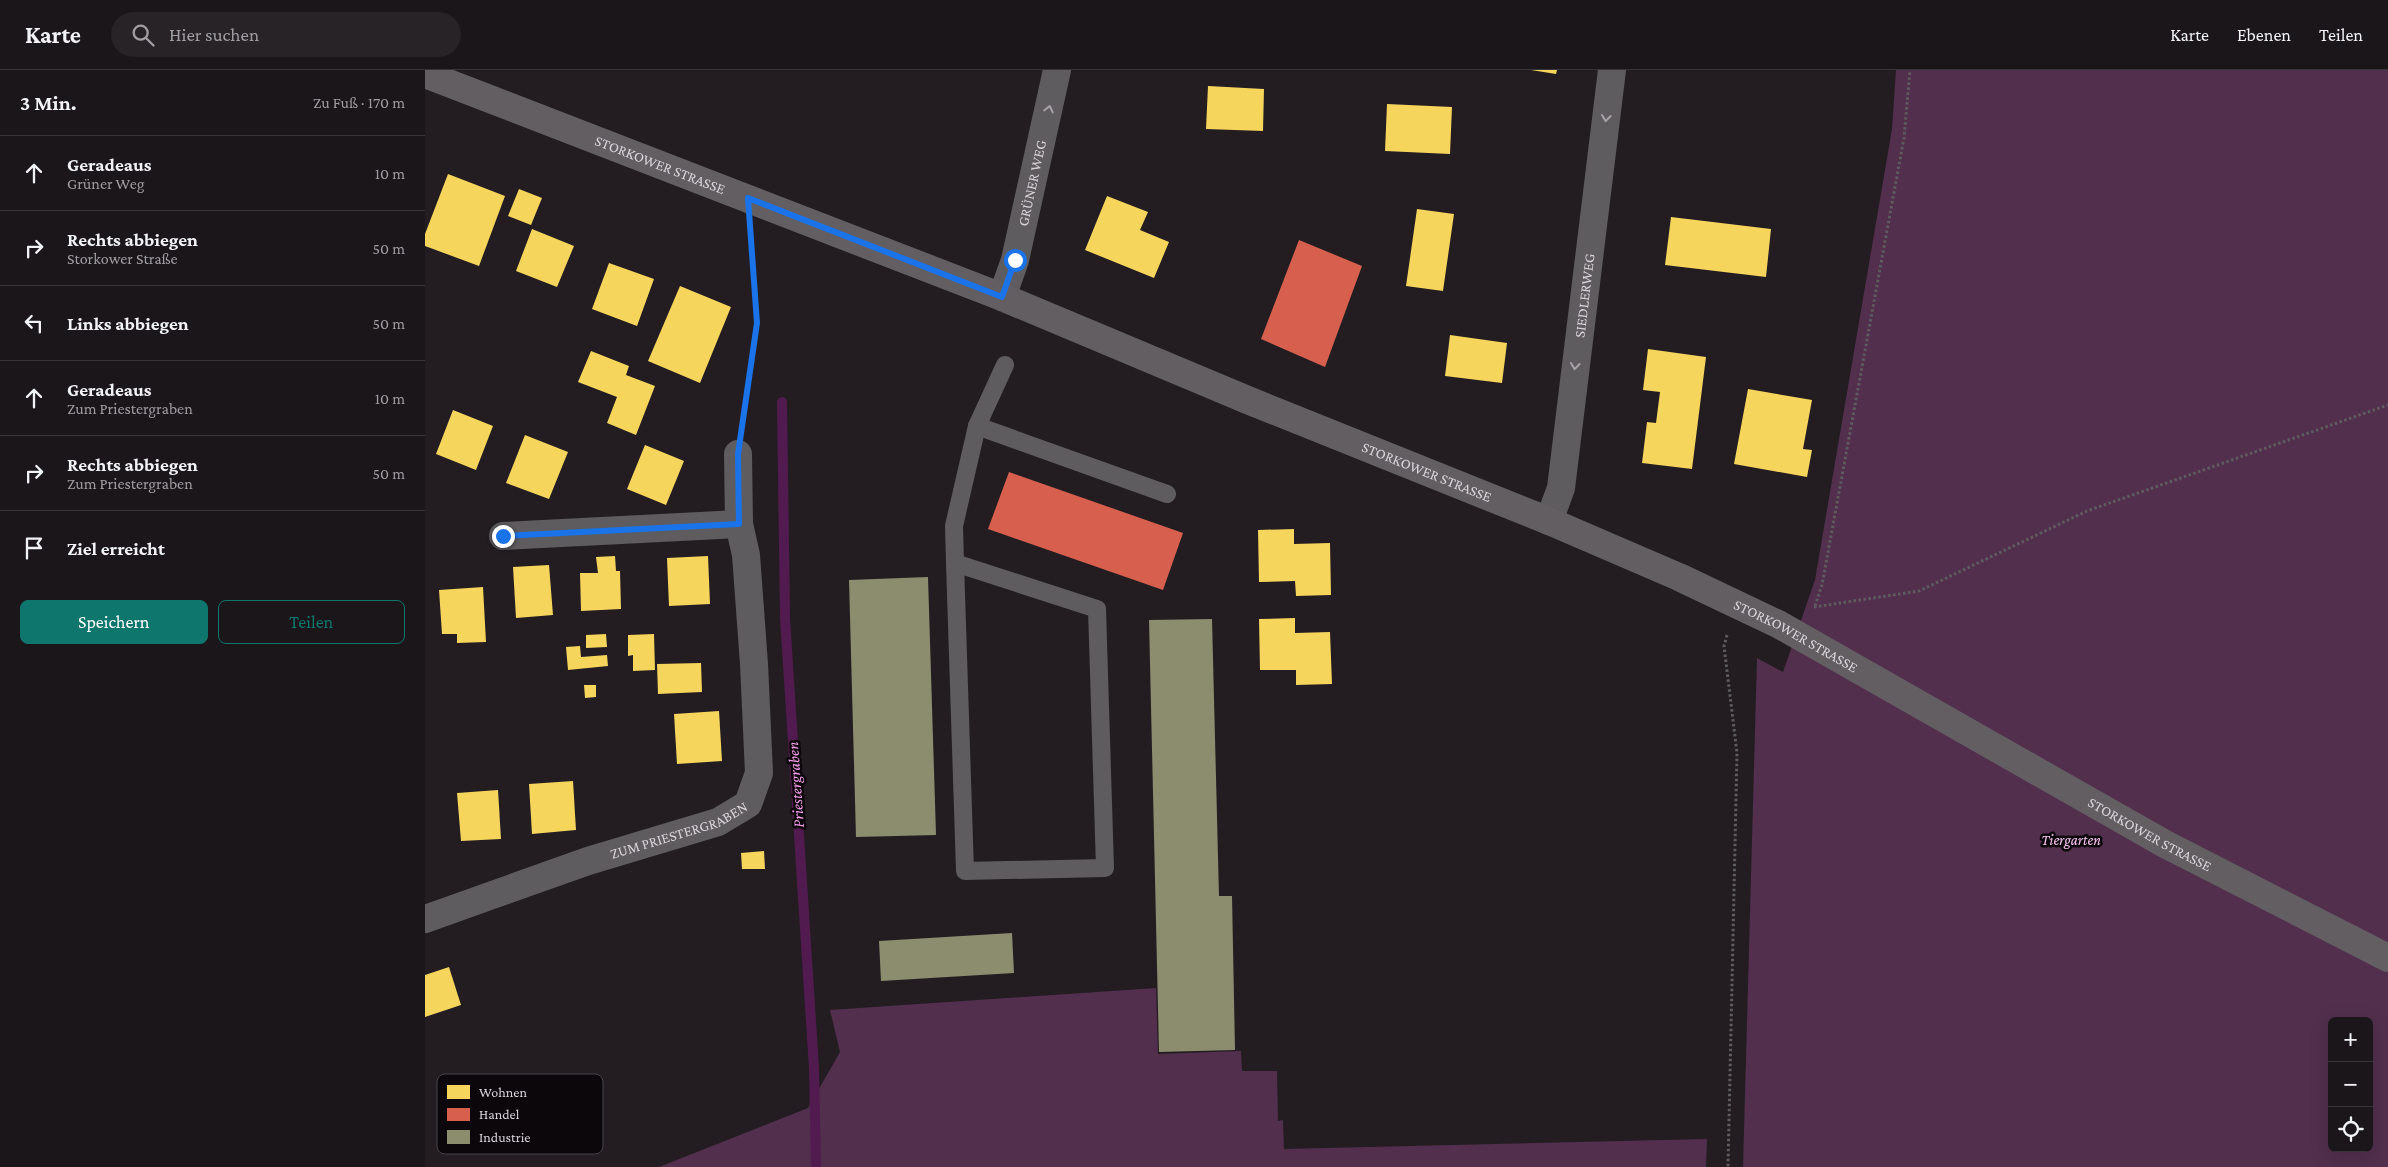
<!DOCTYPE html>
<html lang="de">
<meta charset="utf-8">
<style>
body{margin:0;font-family:"Crimson Pro",serif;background:#272327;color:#f1f3f6}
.controls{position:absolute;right:15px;bottom:15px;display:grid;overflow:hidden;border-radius:8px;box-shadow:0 5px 20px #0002}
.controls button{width:45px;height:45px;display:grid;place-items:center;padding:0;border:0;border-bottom:1px solid #383539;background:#1a161a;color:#f1f3f6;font:25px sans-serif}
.stop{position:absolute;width:15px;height:15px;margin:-11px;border:4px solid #1a73e8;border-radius:50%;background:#fff}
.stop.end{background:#1a73e8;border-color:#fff;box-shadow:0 1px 5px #0008}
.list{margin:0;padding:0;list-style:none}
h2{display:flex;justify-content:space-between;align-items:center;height:65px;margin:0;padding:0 20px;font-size:21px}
h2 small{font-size:16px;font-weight:400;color:#9f9fa2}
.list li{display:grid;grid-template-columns:32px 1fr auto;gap:15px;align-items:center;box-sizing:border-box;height:75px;padding:0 20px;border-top:1px solid #383539}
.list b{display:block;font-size:19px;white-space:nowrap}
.list p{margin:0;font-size:16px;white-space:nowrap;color:#9f9fa2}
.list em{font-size:16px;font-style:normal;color:#9f9fa2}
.actions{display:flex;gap:10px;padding:15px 20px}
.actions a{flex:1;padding:11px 0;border:1px solid #0f766e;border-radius:8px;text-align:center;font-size:18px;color:#0f766e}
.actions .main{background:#0f766e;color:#fff}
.icon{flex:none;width:28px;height:28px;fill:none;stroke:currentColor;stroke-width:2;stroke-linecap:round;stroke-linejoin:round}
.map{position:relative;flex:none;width:1963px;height:1097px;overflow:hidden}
header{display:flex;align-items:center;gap:30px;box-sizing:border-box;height:70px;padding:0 25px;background:#1a161a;border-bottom:1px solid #383539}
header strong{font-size:24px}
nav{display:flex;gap:28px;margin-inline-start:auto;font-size:18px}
.search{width:350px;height:45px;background:#272327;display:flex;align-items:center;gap:12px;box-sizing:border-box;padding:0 18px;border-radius:28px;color:#9f9fa2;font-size:19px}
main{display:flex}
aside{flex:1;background:#1a161a}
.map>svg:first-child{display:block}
</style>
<header>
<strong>Karte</strong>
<div class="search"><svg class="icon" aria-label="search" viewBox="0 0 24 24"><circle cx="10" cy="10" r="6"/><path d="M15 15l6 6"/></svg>Hier suchen</div>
<nav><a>Karte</a><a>Ebenen</a><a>Teilen</a></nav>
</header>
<main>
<aside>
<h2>3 Min.<small>Zu Fuß · 170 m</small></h2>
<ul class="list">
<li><svg class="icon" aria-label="ahead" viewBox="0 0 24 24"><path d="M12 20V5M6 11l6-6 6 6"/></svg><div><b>Geradeaus</b><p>Grüner Weg</p></div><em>10 m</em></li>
<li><svg class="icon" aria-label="right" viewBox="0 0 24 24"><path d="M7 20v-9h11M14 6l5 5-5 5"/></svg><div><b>Rechts abbiegen</b><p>Storkower Straße</p></div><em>50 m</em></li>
<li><svg class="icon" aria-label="left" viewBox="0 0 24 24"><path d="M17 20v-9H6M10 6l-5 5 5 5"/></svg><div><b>Links abbiegen</b></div><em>50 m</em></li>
<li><svg class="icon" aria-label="ahead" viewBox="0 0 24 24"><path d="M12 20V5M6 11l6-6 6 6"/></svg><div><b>Geradeaus</b><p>Zum Priestergraben</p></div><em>10 m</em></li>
<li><svg class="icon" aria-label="right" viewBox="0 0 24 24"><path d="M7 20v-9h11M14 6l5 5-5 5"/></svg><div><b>Rechts abbiegen</b><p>Zum Priestergraben</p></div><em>50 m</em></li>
<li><svg class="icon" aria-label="arrive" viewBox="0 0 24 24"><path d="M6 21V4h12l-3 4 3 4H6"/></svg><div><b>Ziel erreicht</b></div></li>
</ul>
<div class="actions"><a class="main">Speichern</a><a>Teilen</a></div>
</aside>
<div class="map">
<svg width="1963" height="1097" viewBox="0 0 1963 1097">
<rect width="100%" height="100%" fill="#231d22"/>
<g fill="#512f4d" fill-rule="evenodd">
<path d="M1471 0H1963V1097H1318L1332 588 1358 602 1390 510 1467 59ZM1907 951H1944V1078H1907Z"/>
<polygon points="731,918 733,984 816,981 817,1001 852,1001 853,1051 858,1050 859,1079 1282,1069 1281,1097 234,1097 383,1038 415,982 405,940"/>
</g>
<g fill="#f6d55c">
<polygon points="1106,0 1132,0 1131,4"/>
<polygon points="783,16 839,19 838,61 781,59"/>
<polygon points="962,34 1027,37 1025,84 960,81"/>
<polygon points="23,104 80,126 54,196 0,176 0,164"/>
<polygon points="94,119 117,128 106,155 83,146"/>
<polygon points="682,126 723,142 715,160 744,172 729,208 660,180"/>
<polygon points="992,139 1029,144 1018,221 981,216"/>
<polygon points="1246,147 1346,159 1341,207 1240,195"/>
<polygon points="107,159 149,176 132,217 91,201"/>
<polygon points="184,193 229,209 212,256 167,239"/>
<polygon points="255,216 306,237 275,313 223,291"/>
<polygon points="1025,265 1082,273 1077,313 1020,306"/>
<polygon points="1223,279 1281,287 1267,399 1217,393 1222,352 1231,353 1235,322 1218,320"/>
<polygon points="166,281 204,296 201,305 230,316 211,365 182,353 192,327 153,312"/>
<polygon points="1323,319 1387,330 1378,379 1387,380 1382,407 1309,394"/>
<polygon points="28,340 68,356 51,400 11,384"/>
<polygon points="100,365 143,382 124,429 81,413"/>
<polygon points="220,375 259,391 241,435 202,419"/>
<polygon points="869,459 869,474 905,473 906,525 871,526 870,511 834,512 833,460"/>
<polygon points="190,486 191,501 195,501 196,539 156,541 155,503 173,503 171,487"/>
<polygon points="283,486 285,534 244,536 242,488"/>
<polygon points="124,495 128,545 91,548 88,497"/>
<polygon points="58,517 61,572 32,573 32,564 17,564 14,520"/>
<polygon points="870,548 870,563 905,562 907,614 871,615 871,600 835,600 834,549"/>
<polygon points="181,564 182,577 161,578 161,565"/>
<polygon points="229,564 230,600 208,601 208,585 203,586 203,565"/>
<polygon points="155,576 156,587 182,585 183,596 143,600 141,577"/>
<polygon points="276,593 277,622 233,624 232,594"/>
<polygon points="159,615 171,615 171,627 160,628"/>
<polygon points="294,641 297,691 252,694 249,644"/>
<polygon points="148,711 151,760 107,764 104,714"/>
<polygon points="73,720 76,769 36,771 32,723"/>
<polygon points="339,781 340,799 317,799 316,783"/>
<polygon points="24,897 36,935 0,947 0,905"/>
</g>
<g fill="#d6604d">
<polygon points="874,170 937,196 900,297 836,269"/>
<polygon points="584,402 758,463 738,520 563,459"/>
</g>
<g fill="#8c8c6e">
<polygon points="503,507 511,765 431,767 424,510"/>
<polygon points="787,549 794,826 807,826 810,980 734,982 724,550"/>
<polygon points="587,863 589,903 456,911 454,871"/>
</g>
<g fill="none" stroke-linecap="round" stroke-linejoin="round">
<polyline stroke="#521b4f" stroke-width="10" points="357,332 360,548 389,998 391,1097"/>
<g stroke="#5f5c5e" stroke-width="3" stroke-dasharray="2.5 2.5" stroke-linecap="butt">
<polyline points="317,353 332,253 325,164"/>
<polyline points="1390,536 1397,515 1479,68 1485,0"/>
<polyline points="1389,537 1494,521 1662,441 1963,335"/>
<polyline points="1302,565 1299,576 1312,683 1303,1097"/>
</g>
<g stroke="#5e5c5e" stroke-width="18">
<polyline points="552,356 742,424"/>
<polyline points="530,493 672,539 680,798 540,801 530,493 529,456 552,356 580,295"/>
</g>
<g stroke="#5e5c5e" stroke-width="28">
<path id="s1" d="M577 227 590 190 632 0"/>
<path id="s2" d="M1124 451 1136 418 1187 0"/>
<polyline points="78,466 314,454"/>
<path id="s3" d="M0 849 163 791 293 752 323 734 334 703 329 594 321 485 314 454 313 384"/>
</g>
<path stroke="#625e61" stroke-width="28" id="s4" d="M0 4 577 227 825 331 1124 451 1254 507 1353 554 1740 774 1963 888"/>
</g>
<defs><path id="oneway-chevron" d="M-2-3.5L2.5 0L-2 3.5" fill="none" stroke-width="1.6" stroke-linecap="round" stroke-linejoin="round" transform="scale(1.25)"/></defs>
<g stroke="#a8a3a8">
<use href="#oneway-chevron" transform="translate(624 39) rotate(-77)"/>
<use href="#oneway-chevron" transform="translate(1181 48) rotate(97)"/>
<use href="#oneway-chevron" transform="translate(1150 296) rotate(96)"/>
</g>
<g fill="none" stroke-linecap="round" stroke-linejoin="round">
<polyline stroke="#1a73e8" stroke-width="6" points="78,466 314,454 313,384 332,253 323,128 577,227 590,190"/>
</g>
<g text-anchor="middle" stroke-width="5" stroke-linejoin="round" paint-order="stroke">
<g font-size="15" fill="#dad3d9" stroke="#0b070b">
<text dy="5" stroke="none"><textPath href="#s4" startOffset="252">STORKOWER STRASSE</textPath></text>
<text dy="5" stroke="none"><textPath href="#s1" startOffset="118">GRÜNER WEG</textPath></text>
<text dy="5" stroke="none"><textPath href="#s2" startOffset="229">SIEDLERWEG</textPath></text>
<text dy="5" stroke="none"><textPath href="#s4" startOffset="1078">STORKOWER STRASSE</textPath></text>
<text dy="5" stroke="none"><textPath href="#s4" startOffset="1482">STORKOWER STRASSE</textPath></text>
<text dy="5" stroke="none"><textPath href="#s3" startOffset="269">ZUM PRIESTERGRABEN</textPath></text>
<text dy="5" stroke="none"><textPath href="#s4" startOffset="1888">STORKOWER STRASSE</textPath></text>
</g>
<g font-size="15" font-style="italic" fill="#f9c3f2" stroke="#0b070b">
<text x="1646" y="775">Tiergarten</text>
</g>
<g font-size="16" font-style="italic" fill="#f79eed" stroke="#0b070b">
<text transform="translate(370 715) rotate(-94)" y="6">Priestergraben</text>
</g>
</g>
<rect x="12" y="1004" width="166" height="80" rx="8" fill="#0b070b" stroke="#494449" stroke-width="1"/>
<rect x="22" y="1015" width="23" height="14" fill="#f6d55c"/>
<rect x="22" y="1038" width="23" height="13" fill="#d6604d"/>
<rect x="22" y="1060" width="23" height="14" fill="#8c8c6e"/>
<g font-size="14" fill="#dad3d9">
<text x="54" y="1027">Wohnen</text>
<text x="54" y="1049">Handel</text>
<text x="54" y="1072">Industrie</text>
</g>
</svg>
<div class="controls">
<button>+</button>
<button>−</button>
<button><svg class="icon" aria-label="locate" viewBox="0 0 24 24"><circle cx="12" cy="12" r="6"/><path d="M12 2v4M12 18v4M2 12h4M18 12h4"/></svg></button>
</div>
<div class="stop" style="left:590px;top:190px"></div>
<div class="stop end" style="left:78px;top:466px"></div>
</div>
</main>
